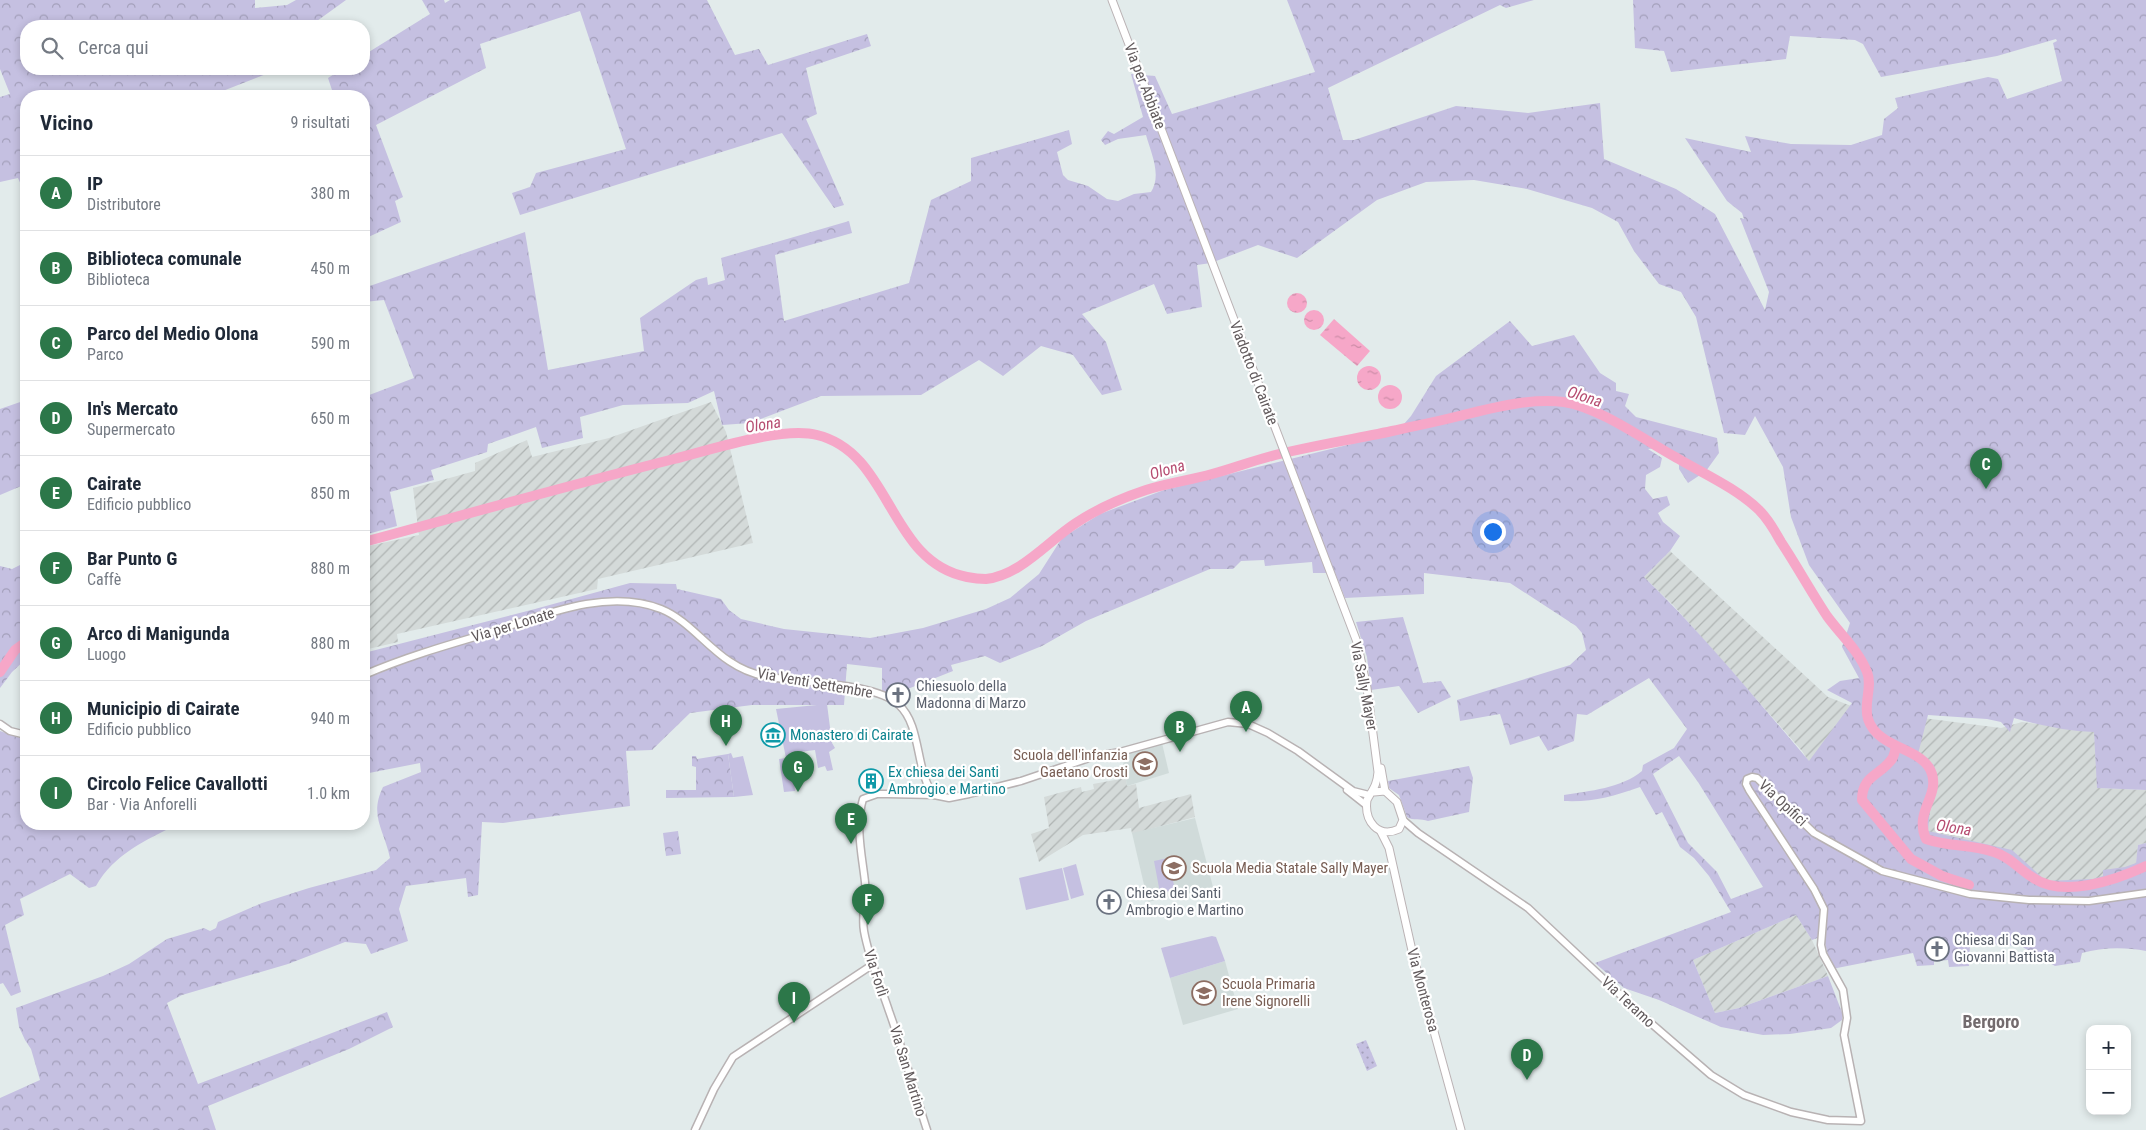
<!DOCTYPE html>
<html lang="it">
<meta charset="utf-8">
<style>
body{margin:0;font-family:"Roboto Condensed",sans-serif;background:#f2f2f3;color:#1f2937}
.controls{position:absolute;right:15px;bottom:15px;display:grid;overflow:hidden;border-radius:10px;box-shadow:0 2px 8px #0003}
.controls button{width:45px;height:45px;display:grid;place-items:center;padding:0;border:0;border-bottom:1px solid #e0e1e3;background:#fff;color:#1f2937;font:25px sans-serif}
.you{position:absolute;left:1492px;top:531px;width:18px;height:18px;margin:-12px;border:4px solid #fff;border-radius:50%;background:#1a73e8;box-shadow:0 0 0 8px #1a73e833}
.badge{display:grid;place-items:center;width:32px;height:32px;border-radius:50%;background:#2c7749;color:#fff;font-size:16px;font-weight:700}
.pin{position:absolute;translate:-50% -41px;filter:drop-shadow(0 1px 2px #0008)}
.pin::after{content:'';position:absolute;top:26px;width:18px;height:15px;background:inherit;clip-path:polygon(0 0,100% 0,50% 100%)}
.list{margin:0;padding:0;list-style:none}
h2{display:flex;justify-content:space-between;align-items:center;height:65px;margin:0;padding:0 20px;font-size:21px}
h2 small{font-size:16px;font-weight:400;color:#747a83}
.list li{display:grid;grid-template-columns:32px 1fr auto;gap:15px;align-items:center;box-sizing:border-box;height:75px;padding:0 20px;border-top:1px solid #e0e1e3}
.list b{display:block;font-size:19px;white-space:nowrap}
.list p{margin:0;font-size:16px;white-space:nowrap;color:#747a83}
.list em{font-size:16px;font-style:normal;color:#747a83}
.icon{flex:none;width:28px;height:28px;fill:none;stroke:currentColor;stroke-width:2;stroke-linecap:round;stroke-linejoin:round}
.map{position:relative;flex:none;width:2146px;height:1130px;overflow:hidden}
.search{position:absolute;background:#fff;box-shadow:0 2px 8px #0003;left:20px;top:20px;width:350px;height:55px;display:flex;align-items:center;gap:12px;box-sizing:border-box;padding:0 18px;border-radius:20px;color:#747a83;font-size:19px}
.panel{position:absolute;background:#fff;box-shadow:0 2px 8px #0003;left:20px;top:90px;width:350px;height:740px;border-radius:20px}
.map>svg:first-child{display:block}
</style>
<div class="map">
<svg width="2146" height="1130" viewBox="0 0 2146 1130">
<defs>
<pattern id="industrial-furrows" width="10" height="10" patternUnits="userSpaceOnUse" patternTransform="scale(1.25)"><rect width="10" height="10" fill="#d4dad9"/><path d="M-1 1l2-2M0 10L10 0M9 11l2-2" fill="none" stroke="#afb4b3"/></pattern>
<pattern id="grass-dots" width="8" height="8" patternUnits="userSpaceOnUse" patternTransform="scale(1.25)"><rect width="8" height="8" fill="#c5c0e1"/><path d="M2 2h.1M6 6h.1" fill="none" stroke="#a39fba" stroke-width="1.8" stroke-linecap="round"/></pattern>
<pattern id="forest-crowns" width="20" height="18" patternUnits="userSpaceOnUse" patternTransform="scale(1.25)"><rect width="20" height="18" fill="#c5c0e1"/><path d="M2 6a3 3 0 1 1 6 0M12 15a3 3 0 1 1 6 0" fill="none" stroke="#a39fba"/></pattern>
<pattern id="water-ripples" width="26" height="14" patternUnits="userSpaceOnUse" patternTransform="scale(1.25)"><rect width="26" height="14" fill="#f6a7c8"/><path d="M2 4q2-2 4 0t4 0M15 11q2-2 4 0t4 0" fill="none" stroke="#cb8ba6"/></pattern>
</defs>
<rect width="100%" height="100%" fill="#e2ebeb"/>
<g fill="url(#industrial-furrows)">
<polygon points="711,402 726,432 753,543 598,579 597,589 397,634 398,642 364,650 364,547 419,535 413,488 475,471 475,463 527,440 532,457 609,438"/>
<polygon points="1670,551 1828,697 1859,709 1923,718 2001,728 2022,722 2094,731 2098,788 2146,790 2146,843 2138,845 2136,866 2103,879 2044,882 1842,815 1802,751 1673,605 1644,577"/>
<polygon points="1126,778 1127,786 1136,784 1139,808 1191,794 1195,817 1132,834 1131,828 1083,835 1039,862 1031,834 1049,828 1044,797 1081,787 1082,792 1094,789 1093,784"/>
<polygon points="1796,915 1812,940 1828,976 1739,1008 1715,1013 1693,960"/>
</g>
<g fill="#d0dbda">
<polygon points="1162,743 1169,773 1127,786 1122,755"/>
<polygon points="1195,818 1213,887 1148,902 1132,833"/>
<polygon points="1225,961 1238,1009 1183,1025 1170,978"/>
</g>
<polygon fill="url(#grass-dots)" points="1366,1040 1377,1066 1367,1071 1356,1044"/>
<g fill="url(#forest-crowns)" fill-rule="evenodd">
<polygon points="0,0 255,0 255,8 287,5 296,0 346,0 310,26 26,26 26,69 279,69 210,96 26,96 26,196 18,178 0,182 0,97 10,94 0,69"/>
<polygon points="422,0 444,0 445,3 450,0 707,0 735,55 759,49 768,65 867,34 871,46 806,68 817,114 806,119 844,205 834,208 782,133 520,215 512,193 530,187 536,173 626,149 580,11 480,44 486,68 376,125 403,197 395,201 401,222 364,239 364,161 369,158 364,147 364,96 334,96 328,78 342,69 364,69 364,55 430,14"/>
<path d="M1287 0H1534L1506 8 1500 5 1328 88 1343 140H1354L1456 106 1528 113 1600 103 1604 159 1676 189 1715 214 1765 310 1769 292 1740 218 1744 219 1742 213 1727 201 1685 138 1751 152 1745 136 1791 144 1851 145 1882 135 1884 119 1898 108 1895 98 1988 77 1998 79 2007 99 2062 81 2053 43 2057 41 2056 39 1997 56 1881 77 1863 44 1855 40 1790 36 1786 59 1671 72 1664 51 1635 48 1633 0H2146V790L2097 788 2094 732C2066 731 2039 725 2014 718L2010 732 2001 722 1987 719 1928 715 1918 754 1934 765 1928 831 2012 850 2046 881 2093 879 2103 876V870L2125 867 2136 863 2138 845 2146 843V951C2126 947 2102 947 2082 953L2080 962 2055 966 2021 946 1970 943 1969 966 1949 967 1948 960 1934 961V965L1917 966 1913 953 1832 969 1823 936 1812 940 1796 915 1693 960 1715 1013 1739 1008 1828 976 1843 1015 1842 1020 1831 1028 1790 1034 1763 1035 1721 1027 1659 1000 1624 988 1595 963 1731 912 1709 876 1694 858 1680 847 1662 812 1656 815 1640 787C1611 797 1595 802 1564 801V795C1589 791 1622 788 1642 771L1643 765 1674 748 1687 729 1649 678 1587 715 1577 714 1574 741 1548 751 1539 736 1510 745 1500 714 1460 721 1457 700 1570 665 1586 650 1582 633 1576 626 1510 583 1424 573V594L1345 598 1335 573H1313L1312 562 1265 566 1264 560 1241 561 1233 569H1210L1086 621 1042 646 1000 663 985 656 951 665 953 671 890 696 882 692V668L847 664 844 705H752L690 713 652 750 626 751 630 806 503 823 482 822 478 895 468 897 466 878 406 886 399 909 408 941 371 954 366 944 345 942 288 964 182 995 167 1003 198 1084 387 1012 393 1027 349 1049 208 1106 216 1130H0V1098L40 1080 31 1049 25 1040 19 1027 16 1008 103 976 129 964 167 939 204 928 210 931 216 928 218 922 262 903 309 888 376 870 390 858C384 829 369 816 383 787L421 772 420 763 364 774V653L535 609 630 583 676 584 677 589 721 599 729 610 741 619 784 629 870 638 923 628 986 609 1010 598 1039 574 1062 538 1100 514 1164 490 1396 433 1411 416 1436 376 1510 321 1532 346 1574 335 1600 373 1616 383V391L1629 394 1625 406 1636 417 1717 438 1719 453 1706 471 1688 483 1679 469V457L1664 447 1648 449 1662 458 1660 467 1646 475 1645 489 1653 499 1667 496 1670 505 1658 513 1663 522 1680 536 1670 551 1644 577C1703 634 1756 699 1809 761L1852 703 1827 690 1840 681 1859 678 1842 647 1850 623 1809 565 1791 517 1783 467 1755 416 1745 435 1724 433 1696 317 1681 292 1659 284 1634 251 1618 222 1592 208 1527 189 1474 180 1426 182 1377 200 1297 258 1258 245 1211 263 1197 265 1202 307 1167 314 1154 284 1082 314 1106 342 1122 390 1102 395 1073 355 1041 346 1003 376 979 360 921 395 821 396 750 423 722 425 714 391 688 403 623 405 580 417 583 438 542 448 536 427 488 444 487 452 431 470 434 480 390 492 397 526 364 535V397L414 378 384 300 364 302V288L525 232 548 370 644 351 640 318 696 280 707 277 708 285 725 280 721 258 849 221 852 233 775 255 784 321 909 283 931 200 971 181V158L1069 130 1072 144 1057 152 1063 175 1068 180 1088 186 1107 199 1118 201 1134 194 1151 192C1162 175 1151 153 1146 135L1118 139 1105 145 1101 140 1108 131 1114 134 1143 117 1131 74 1155 76 1172 114 1315 72ZM1679 756 1698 782 1763 887 1731 899 1717 872 1688 843 1653 774Z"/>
<polygon points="26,400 26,484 0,495 0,409"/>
<polygon points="26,562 26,659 12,672 0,688 0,566 12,569"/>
<polygon points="1403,617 1423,683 1441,681 1451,697 1418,713 1399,686 1371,690 1367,657 1356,622"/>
<path d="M0 731 26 740V794L22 801 26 807V824H178C146 840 114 854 96 886L89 888 70 874 20 899 24 915 5 925 21 992 11 996 3 983 0 984Z"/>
<polygon points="728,754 734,797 666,798 666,790 696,790 696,767 692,766 692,756 696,756 697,759"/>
<path d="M1469 766 1473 778 1469 812 1428 821C1421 818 1413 821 1407 817L1399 795 1389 788 1388 781Z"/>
<polygon points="678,831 681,854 666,856 663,833"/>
</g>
<g fill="#c5c0e1">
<polygon points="827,704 832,743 835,748 829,752 833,770 827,771 825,766 818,768 815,750 792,753 791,755 795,791 784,792 779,759 786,758 776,709"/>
<polygon points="731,753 733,758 743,756 753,795 734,797 728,754"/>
<polygon points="1168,858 1175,890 1160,893 1154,861"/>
<polygon points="1076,864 1084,895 1071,899 1063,868"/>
<polygon points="1062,868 1069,900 1026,910 1019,878"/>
<polygon points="1212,936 1216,937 1225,961 1170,978 1161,948"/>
</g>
<g fill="url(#water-ripples)">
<circle cx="1297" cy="303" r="10"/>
<circle cx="1314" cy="320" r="10"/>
<polygon points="1334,319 1370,351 1357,366 1320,335"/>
<circle cx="1369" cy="378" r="12"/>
<circle cx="1390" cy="397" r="12"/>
</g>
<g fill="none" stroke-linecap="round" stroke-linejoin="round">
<g stroke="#f6a7c8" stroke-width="10">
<path d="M364 542C467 514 570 485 674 459 710 450 782 426 817 435 892 453 888 562 967 577 972 578 981 579 986 579 1021 575 1048 541 1076 523 1097 509 1122 498 1146 490 1168 483 1191 480 1212 474 1231 469 1249 462 1268 457 1309 446 1351 440 1392 431 1414 426 1436 422 1459 416 1493 408 1528 398 1564 402 1599 407 1646 441 1677 458 1704 474 1736 488 1759 510 1768 519 1775 531 1781 542 1797 566 1811 592 1827 616 1840 634 1859 651 1867 672 1873 686 1863 704 1868 719 1878 750 1924 747 1932 774 1939 797 1914 812 1926 839 1948 847 1972 844 1994 852 2010 857 2018 868 2032 877 2062 899 2116 880 2146 866"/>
<polyline points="0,672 15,650 26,642"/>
<path d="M1896 747C1895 751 1894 756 1892 759 1880 776 1862 775 1862 800L1911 859 1942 876 1969 885"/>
</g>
<g stroke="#b8b2b3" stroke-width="9">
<g id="tertiary">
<path d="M364 675C403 658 444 646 485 634 539 617 605 587 661 609 698 624 717 667 764 676 797 683 876 682 899 705 922 726 915 772 934 795"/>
<polyline points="0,724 10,731 26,735"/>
<polyline points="1347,790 1366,805"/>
<polyline points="1403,820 1418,833 1528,908 1645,1018 1711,1075 1744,1095 1791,1112 1828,1120 1861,1121 1844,1035 1847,1018 1843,990 1823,954 1821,945 1824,909 1814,889 1749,790 1746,784 1747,779 1752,777 1757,778 1814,833 1882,871 1970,894 2029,900 2089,901 2146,893"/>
<polyline points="695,1130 714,1089 733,1057 872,965"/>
<path d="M927 1130C914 1090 903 1050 889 1011 880 984 869 959 864 931 861 915 867 898 865 882 862 855 855 826 863 799L877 794H887L934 795 949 798 969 794 1021 781 1092 757 1120 752 1228 722 1248 724 1268 733 1298 751 1353 791 1369 795"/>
</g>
</g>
<g stroke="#bbb3b5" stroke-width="9">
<g id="secondary">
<path d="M1112 0 1357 642 1367 688 1378 772C1377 785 1373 789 1367 800 1364 821 1378 839 1399 829L1403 820 1397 802 1385 791 1374 792"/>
<polyline points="1381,768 1385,791"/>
<polyline points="1381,832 1389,848 1413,955 1461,1130"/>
</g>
</g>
<use href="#tertiary" stroke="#fff" stroke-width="6"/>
<use href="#secondary" stroke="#fff" stroke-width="7"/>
</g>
<defs>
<g id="church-ring" transform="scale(1.25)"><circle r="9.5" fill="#fff" stroke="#6b7280" stroke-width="1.5"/><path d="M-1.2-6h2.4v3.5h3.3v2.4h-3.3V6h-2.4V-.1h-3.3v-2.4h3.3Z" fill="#6b7280"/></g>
<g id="museum-ring" transform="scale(1.25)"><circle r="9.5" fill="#fff" stroke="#0f9aa8" stroke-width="1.5"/><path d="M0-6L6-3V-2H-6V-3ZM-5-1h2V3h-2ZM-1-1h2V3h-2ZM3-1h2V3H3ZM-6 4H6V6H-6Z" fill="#0f9aa8"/></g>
<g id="school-ring" transform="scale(1.25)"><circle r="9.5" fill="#fff" stroke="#8d6e63" stroke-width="1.5"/><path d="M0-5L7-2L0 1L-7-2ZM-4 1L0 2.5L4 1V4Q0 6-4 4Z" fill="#8d6e63"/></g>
<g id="building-ring" transform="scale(1.25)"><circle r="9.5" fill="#fff" stroke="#0f9aa8" stroke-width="1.5"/><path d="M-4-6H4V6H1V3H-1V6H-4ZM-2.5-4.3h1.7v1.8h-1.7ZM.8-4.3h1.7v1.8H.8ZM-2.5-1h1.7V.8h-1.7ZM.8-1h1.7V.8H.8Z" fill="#0f9aa8"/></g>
</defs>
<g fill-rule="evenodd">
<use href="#church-ring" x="898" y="695"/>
<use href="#museum-ring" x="773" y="735"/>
<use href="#school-ring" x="1145" y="764"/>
<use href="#building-ring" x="871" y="781"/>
<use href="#school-ring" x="1174" y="868"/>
<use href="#church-ring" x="1109" y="902"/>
<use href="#church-ring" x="1937" y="949"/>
<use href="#school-ring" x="1204" y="993"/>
</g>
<g text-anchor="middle" stroke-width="4.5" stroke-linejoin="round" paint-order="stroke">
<g font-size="15" fill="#615a5c" stroke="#fff">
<text transform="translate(1145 86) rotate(69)" y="5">Via per Abbiate</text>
<text transform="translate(1254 373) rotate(69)" y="5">Viadotto di Cairate</text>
<text transform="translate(513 625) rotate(-17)" y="5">Via per Lonate</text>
<text transform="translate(815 683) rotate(10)" y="5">Via Venti Settembre</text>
<text transform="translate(1364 686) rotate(79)" y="5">Via Sally Mayer</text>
<text transform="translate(1783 803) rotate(43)" y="5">Via Opifici</text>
<text transform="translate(876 973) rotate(72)" y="5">Via Forlì</text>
<text transform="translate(1423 990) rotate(75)" y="5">Via Monterosa</text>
<text transform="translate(1628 1002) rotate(43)" y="5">Via Teramo</text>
<text transform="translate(908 1071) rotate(73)" y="5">Via San Martino</text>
</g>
<g font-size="15" fill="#5b616d" stroke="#fff" text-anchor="start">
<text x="916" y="691">Chiesuolo della<tspan x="916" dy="17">Madonna di Marzo</tspan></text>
<text x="1126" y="898">Chiesa dei Santi<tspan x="1126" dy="17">Ambrogio e Martino</tspan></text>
<text x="1954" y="945">Chiesa di San<tspan x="1954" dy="17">Giovanni Battista</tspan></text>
</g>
<g font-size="15" fill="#0d838f" stroke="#fff" text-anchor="start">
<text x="790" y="740">Monastero di Cairate</text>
<text x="888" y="777">Ex chiesa dei Santi<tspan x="888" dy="17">Ambrogio e Martino</tspan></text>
</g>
<g font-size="15" fill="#785e54" stroke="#fff" text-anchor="start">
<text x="1128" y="760" text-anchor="end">Scuola dell'infanzia<tspan x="1128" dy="17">Gaetano Crosti</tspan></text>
<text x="1192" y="873">Scuola Media Statale Sally Mayer</text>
<text x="1222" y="989">Scuola Primaria<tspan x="1222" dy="17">Irene Signorelli</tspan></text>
</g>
<g font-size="16" font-style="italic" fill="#b64d71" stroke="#fff">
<text transform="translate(1585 396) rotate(18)" y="6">Olona</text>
<text transform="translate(763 424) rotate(-9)" y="6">Olona</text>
<text transform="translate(1167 469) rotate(-16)" y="6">Olona</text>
<text transform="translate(1954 827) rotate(9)" y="6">Olona</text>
</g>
<g font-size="18" font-weight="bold" fill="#736b6e" stroke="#fff">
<text x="1991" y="1028">Bergoro</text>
</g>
</g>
</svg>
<div class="controls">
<button>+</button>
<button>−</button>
</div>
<div class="you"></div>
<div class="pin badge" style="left:1246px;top:732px">A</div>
<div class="pin badge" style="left:1180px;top:752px">B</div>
<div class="pin badge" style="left:1986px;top:489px">C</div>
<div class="pin badge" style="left:1527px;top:1080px">D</div>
<div class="pin badge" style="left:851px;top:844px">E</div>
<div class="pin badge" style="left:868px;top:925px">F</div>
<div class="pin badge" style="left:798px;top:792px">G</div>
<div class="pin badge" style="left:726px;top:746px">H</div>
<div class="pin badge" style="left:794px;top:1023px">I</div>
<div class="search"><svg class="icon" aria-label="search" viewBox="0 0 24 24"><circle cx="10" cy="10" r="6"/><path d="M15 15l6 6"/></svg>Cerca qui</div>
<section class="panel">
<h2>Vicino<small>9 risultati</small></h2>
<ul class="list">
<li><span class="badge">A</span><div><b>IP</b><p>Distributore</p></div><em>380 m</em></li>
<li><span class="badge">B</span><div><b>Biblioteca comunale</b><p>Biblioteca</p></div><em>450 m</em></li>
<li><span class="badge">C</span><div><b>Parco del Medio Olona</b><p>Parco</p></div><em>590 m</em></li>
<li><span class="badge">D</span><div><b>In's Mercato</b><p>Supermercato</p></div><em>650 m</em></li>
<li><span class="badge">E</span><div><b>Cairate</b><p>Edificio pubblico</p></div><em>850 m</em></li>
<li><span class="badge">F</span><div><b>Bar Punto G</b><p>Caffè</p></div><em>880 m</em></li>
<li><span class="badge">G</span><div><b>Arco di Manigunda</b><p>Luogo</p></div><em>880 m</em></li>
<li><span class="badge">H</span><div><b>Municipio di Cairate</b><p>Edificio pubblico</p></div><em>940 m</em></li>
<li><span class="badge">I</span><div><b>Circolo Felice Cavallotti</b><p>Bar · Via Anforelli</p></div><em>1.0 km</em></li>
</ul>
</section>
</div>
